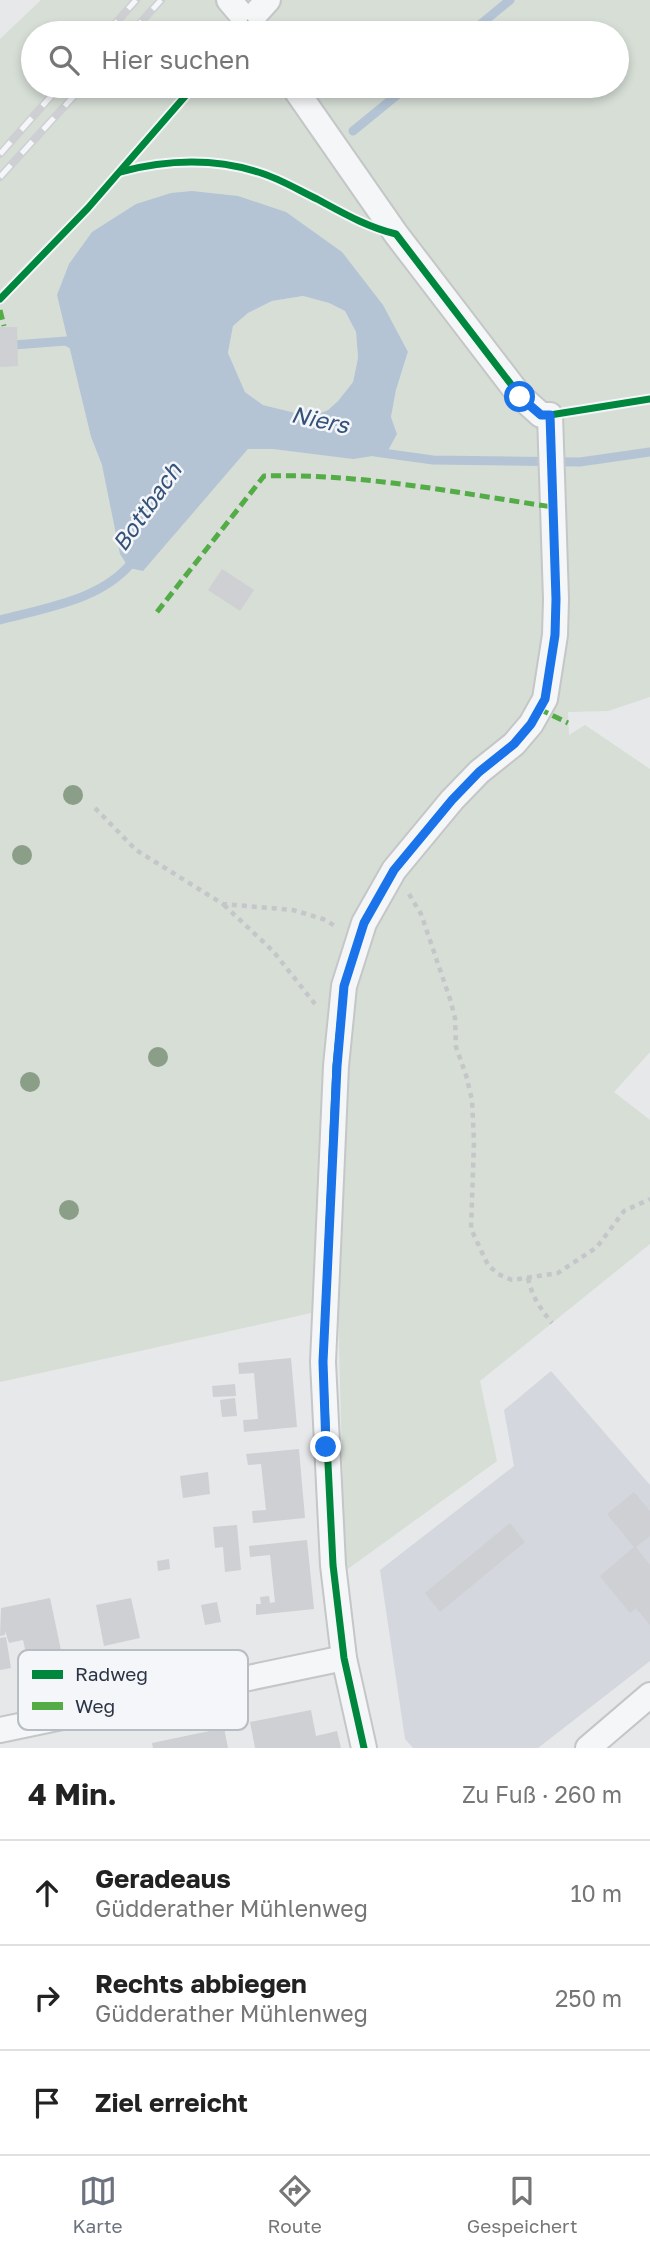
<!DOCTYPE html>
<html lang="de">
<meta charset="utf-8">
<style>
body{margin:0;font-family:"Golos Text",sans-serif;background:#f2f2f2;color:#222}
.stop{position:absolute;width:21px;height:21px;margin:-16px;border:5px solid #1a73e8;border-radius:50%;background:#fff}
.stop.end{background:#1a73e8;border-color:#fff;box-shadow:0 2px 7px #0008}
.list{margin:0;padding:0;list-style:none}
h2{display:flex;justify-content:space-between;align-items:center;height:91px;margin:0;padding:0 28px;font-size:30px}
h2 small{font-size:23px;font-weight:400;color:#767676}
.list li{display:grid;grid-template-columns:46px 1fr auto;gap:21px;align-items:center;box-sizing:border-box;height:105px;padding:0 28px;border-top:2px solid #e0e0e0}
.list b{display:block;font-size:26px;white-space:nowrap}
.list p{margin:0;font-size:23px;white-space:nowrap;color:#767676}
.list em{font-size:23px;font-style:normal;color:#767676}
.icon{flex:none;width:38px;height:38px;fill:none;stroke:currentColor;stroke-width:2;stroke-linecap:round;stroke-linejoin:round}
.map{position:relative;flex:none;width:650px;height:1748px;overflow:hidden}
.search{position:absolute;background:#fff;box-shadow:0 4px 10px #0003;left:21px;right:21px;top:21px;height:77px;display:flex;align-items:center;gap:18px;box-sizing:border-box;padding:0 24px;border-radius:38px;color:#767676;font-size:26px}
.sheet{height:406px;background:#fff}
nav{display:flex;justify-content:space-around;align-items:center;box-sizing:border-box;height:98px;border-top:2px solid #e0e0e0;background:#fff;font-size:19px;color:#767676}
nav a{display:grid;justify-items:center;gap:4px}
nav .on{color:#6c737f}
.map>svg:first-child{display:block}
</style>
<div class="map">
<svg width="650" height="1748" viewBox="0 0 650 1748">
<rect width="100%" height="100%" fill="#e6e8ea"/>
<polygon fill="#d4d7dd" points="551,1371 650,1485 650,1661 538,1748 413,1748 405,1739 380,1570 514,1466 504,1410"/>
<g fill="#d6ded6" fill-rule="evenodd">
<path d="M41 0H650V697L608 711 568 712 569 735 585 725 650 769V1052L614 1092 650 1120V1244L480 1381 497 1461 345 1571 338 1307 0 1382V39ZM33 33H617V86H33ZM171 193 408 353 396 390 391 417 397 434 273 449H248L143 570 91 437 83 403Z"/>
<polygon points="303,296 329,303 345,311 356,332 358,358 353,382 338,401 328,410 312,417 263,405 245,392 228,353 233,326 248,313 272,301"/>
</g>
<path fill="#b4c4d5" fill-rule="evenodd" d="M192 191 238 196 286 212 342 252 383 305 408 352 396 390 391 417 397 434 386 454 353 459 273 449H248L143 571 129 568 120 554 102 465 91 437 57 295 69 264 92 232 136 204 171 193ZM303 296 329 303 345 311 356 332 358 358 353 382 338 401 328 410 312 417 263 405 245 392 228 353 233 326 248 313 272 301Z"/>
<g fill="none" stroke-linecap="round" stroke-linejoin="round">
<g stroke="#b4c4d5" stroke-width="9">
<polyline points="470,33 510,0"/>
<polyline points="353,131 408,86"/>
<polyline points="0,346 66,341 77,347"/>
<polyline points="375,452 433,460 580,462 650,452"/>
<path d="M0 620C45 608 107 599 135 558"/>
</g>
</g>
<g fill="#ced0d3">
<polygon points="0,327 17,327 18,366 0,367"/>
<polygon points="222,569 254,590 240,611 208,590"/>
<polygon points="291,1358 297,1427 244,1432 243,1420 258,1419 254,1373 239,1374 238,1363"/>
<polygon points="235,1384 236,1396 213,1397 212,1386"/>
<polygon points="235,1398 237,1416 222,1417 220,1400"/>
<polygon points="299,1449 305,1518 253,1523 252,1511 266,1510 261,1464 248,1465 246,1454"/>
<polygon points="208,1472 210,1494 183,1498 180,1476"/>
<polygon points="634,1492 650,1511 650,1536 636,1547 650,1565 650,1625 636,1608 630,1613 600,1576 634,1547 607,1514"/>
<polygon points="510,1523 525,1542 440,1612 425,1593"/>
<polygon points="237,1525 241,1570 225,1572 223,1547 215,1548 213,1527"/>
<polygon points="307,1540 314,1609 256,1615 256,1604 261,1604 260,1597 269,1596 270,1603 275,1602 270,1555 250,1557 249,1546"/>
<polygon points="169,1559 170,1569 158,1571 157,1561"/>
<polygon points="50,1598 62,1655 28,1662 23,1640 9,1643 5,1631 5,1635 0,1636 1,1608"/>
<polygon points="131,1598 140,1638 104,1646 96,1605"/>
<polygon points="217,1602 221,1622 205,1625 201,1605"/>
<polygon points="6,1637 11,1668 0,1670 0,1638"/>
<polygon points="311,1710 316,1736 337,1731 341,1748 255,1748 250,1722"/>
<polygon points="224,1728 228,1748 153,1748 152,1743"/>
</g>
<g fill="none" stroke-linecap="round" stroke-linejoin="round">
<g stroke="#c4c6c8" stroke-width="28">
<g id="minor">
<polyline points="229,0 257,33"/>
<polyline points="249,21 268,0"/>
<polyline points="293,86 396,234 520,396 541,415 550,415 556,599 555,635 545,699 531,724 514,744 479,772 452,800 394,870 364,923 344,986 336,1066 323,1362 333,1565 344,1658 364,1748"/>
<polyline points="0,1730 344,1658"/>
<polyline points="588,1748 650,1695"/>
</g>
</g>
<g stroke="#c5c6ca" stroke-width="4.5" stroke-dasharray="5 5" stroke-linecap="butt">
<polyline points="95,808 136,850 223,904 293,910 323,919 337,927"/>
<polyline points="409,894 421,914 450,999 455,1018 456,1047 466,1075 472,1100 474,1142 471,1229 488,1265 498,1274 512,1280 558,1273 597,1247 624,1211 650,1199"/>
<polyline points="224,905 273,951 315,1004"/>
<path d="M528 1278C532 1297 540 1308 552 1323"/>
</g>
<use href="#minor" stroke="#f5f6f7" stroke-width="24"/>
<g stroke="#cecfd2" stroke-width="8">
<g id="rail">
<polyline points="107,33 136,0"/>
<polyline points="131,33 161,0"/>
<polyline points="0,154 60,86"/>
<polyline points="0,177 83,86"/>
</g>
</g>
<use href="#rail" stroke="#f4f6f9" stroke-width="5" stroke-dasharray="16" stroke-linecap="butt"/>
<g stroke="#54ac47" stroke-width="5" stroke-dasharray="10 5" stroke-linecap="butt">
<polyline points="239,33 249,21"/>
<polyline points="0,310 4,326"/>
<path d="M157 612 264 476C361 473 457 493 553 507"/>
<polyline points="539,709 568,723"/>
</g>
<g stroke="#f4f6f9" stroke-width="11">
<g id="cycleway">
<path d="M120 172C165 160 213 158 258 172 279 178 298 190 317 199 343 213 367 227 396 234L520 396 541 415H550L650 399"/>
<polyline points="0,299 88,208 194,86"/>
<polyline points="364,1748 344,1658 333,1565 323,1362 336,1066 344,986 364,923 394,870 452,800 479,772 514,744 531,724 545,699 555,635 556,599 550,415"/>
</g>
</g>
<use href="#cycleway" stroke="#00873e" stroke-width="7"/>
</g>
<g fill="#8a9e88">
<circle cx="73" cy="795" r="10"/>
<circle cx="22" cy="855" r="10"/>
<circle cx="158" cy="1057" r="10"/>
<circle cx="30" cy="1082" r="10"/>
<circle cx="69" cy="1210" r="10"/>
</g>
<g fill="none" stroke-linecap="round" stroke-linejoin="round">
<polyline stroke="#1a73e8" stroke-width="9" points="326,1447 323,1362 337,1066 344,986 364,923 394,870 452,800 479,772 514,744 531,724 545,699 555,635 556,599 550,415 541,415 520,397"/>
</g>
<g text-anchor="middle" stroke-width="5" stroke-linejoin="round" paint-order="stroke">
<g font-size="23" font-style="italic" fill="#34527a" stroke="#f4f6f9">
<text transform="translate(320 420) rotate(12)" y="8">Niers</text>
<text transform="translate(147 507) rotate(-55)" y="8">Bottbach</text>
</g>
</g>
<rect x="18" y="1650" width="230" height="80" rx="10" fill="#f4f6f9" stroke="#b8bcc3" stroke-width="2"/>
<rect x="32" y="1670" width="31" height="9" fill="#00873e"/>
<rect x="32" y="1702" width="31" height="8" fill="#54ac47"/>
<g font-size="19" fill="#2b3445">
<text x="75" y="1681">Radweg</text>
<text x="75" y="1713">Weg</text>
</g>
</svg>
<div class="stop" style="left:520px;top:397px"></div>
<div class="stop end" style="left:326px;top:1447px"></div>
<div class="search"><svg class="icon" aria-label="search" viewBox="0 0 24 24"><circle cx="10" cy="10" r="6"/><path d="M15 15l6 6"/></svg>Hier suchen</div>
</div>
<section class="sheet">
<h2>4 Min.<small>Zu Fuß · 260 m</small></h2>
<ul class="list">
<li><svg class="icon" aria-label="ahead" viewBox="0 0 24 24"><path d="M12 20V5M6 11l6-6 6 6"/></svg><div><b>Geradeaus</b><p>Güdderather Mühlenweg</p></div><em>10 m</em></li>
<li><svg class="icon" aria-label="right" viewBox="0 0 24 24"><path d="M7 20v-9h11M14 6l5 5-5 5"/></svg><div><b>Rechts abbiegen</b><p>Güdderather Mühlenweg</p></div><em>250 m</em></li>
<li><svg class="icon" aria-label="arrive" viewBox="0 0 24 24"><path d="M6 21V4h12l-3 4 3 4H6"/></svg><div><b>Ziel erreicht</b></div></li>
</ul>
</section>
<nav>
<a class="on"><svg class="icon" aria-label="map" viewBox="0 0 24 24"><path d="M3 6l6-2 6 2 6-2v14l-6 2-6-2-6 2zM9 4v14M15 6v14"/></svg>Karte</a>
<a><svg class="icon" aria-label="directions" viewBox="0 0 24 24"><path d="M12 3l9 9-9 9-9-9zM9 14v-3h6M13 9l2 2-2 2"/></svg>Route</a>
<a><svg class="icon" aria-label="saved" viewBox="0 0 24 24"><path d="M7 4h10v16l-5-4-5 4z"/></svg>Gespeichert</a>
</nav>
